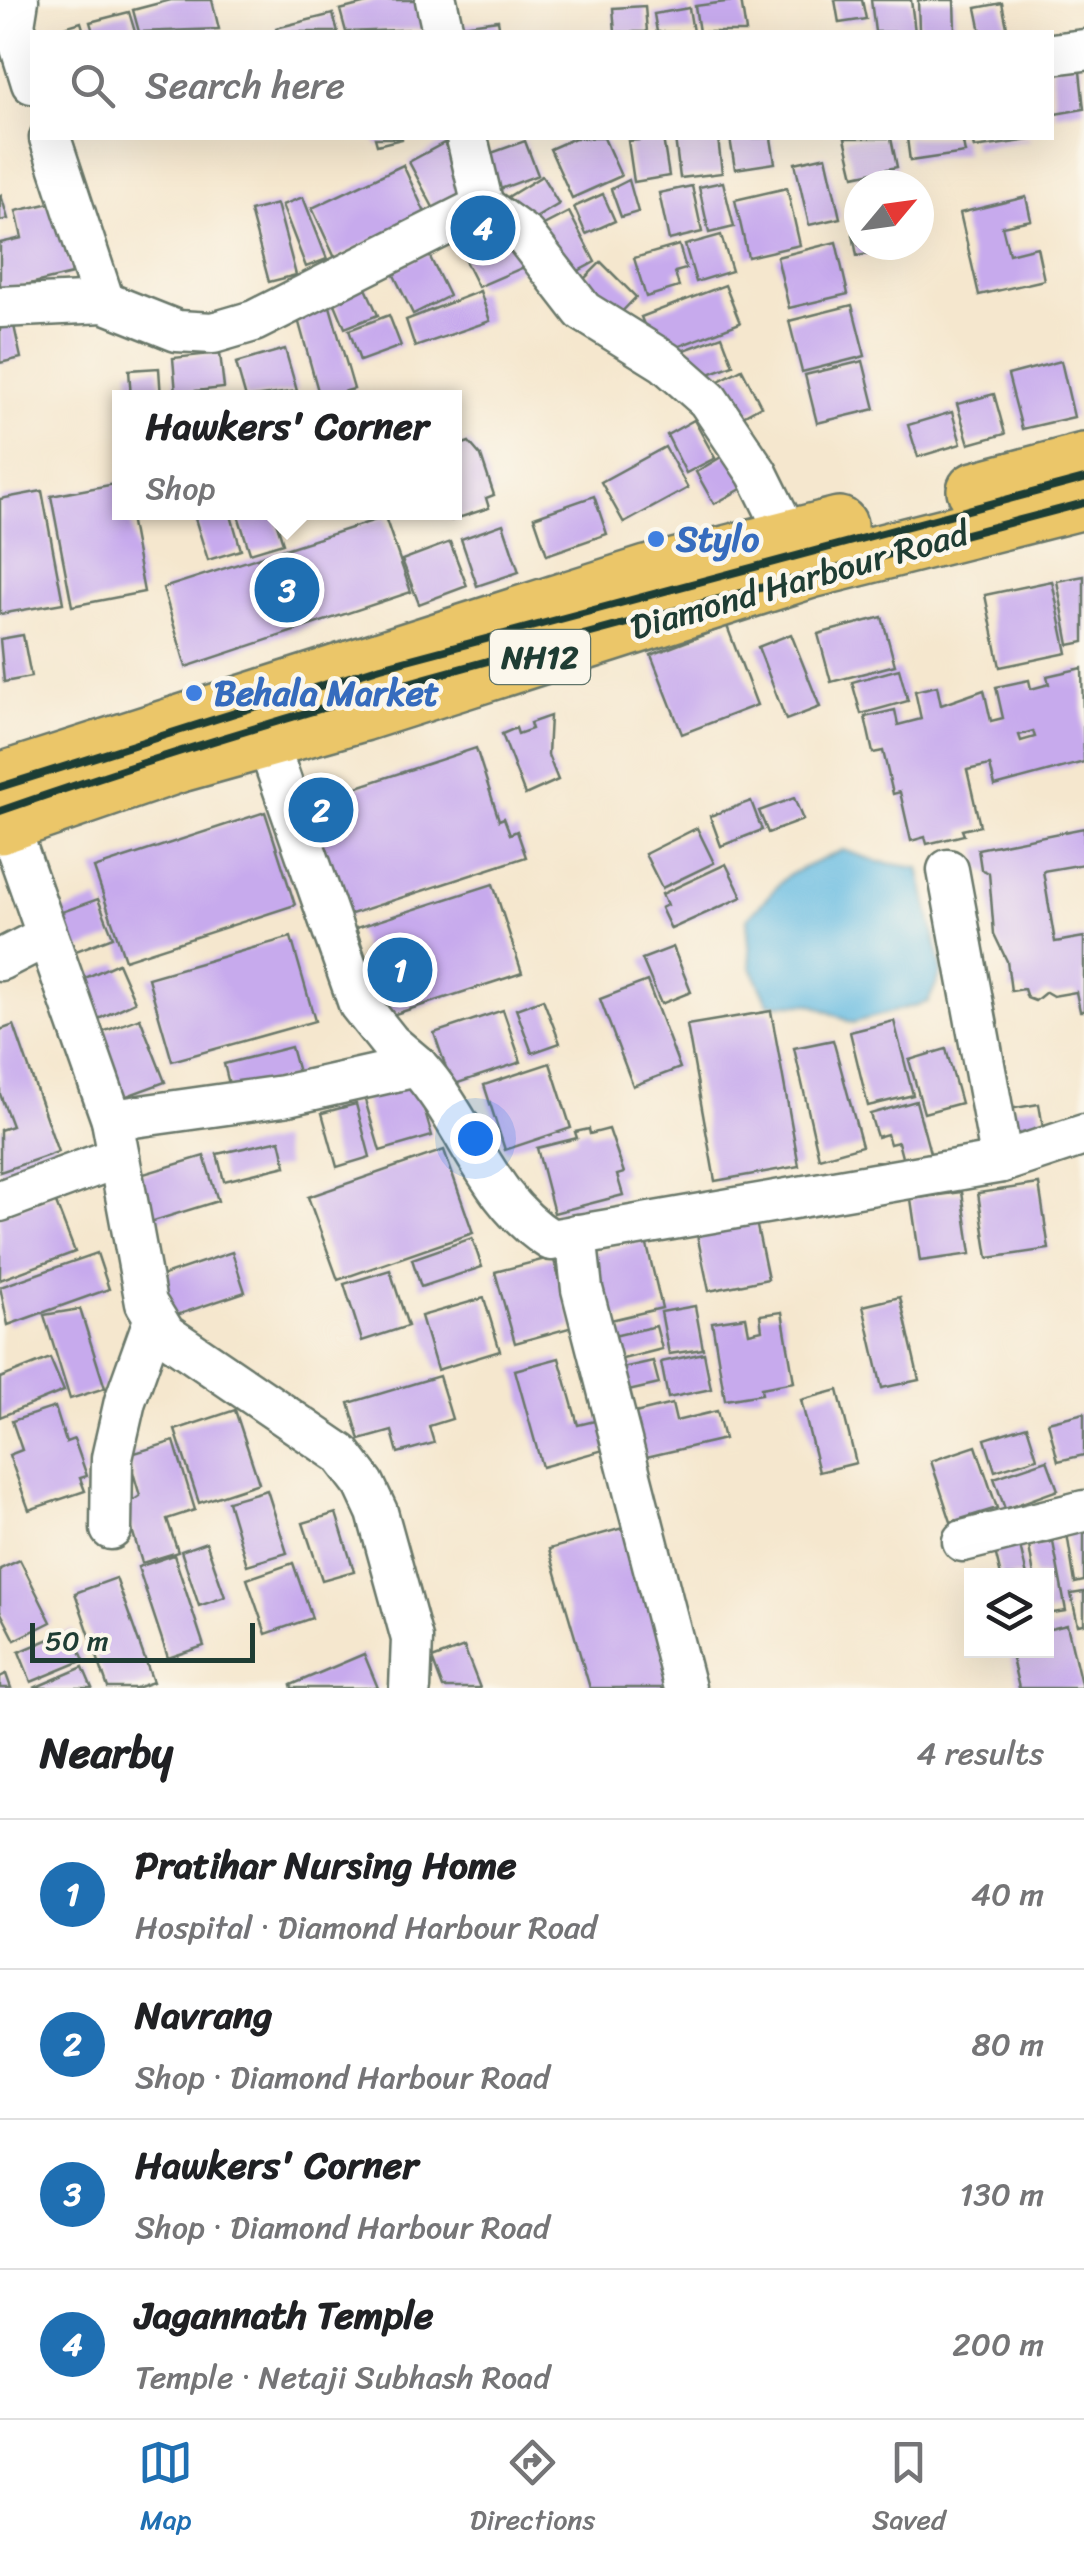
<!DOCTYPE html>
<meta charset="utf-8">
<style>
body{margin:0;font-family:Sriracha,sans-serif;background:#f6f6f6;color:#202124}
.controls{position:absolute;right:30px;bottom:30px;display:grid;overflow:hidden;border-radius:0px;box-shadow:0 10px 40px #0002}
.controls button{width:90px;height:90px;display:grid;place-items:center;padding:0;border:0;border-bottom:2px solid #e0e0e0;background:#fff;color:#202124;font:50px sans-serif}
.compass{position:absolute;left:844px;top:170px;width:90px;height:90px;border-radius:50%;background:#fff;box-shadow:0 10px 40px #0002;rotate:61deg}
.scale{position:absolute;left:30px;bottom:25px;width:225px;box-sizing:border-box;padding-left:10px;border:5px solid #1f3d34;border-top:0;font-size:28px;line-height:35px;white-space:nowrap;color:#1f3d34;-webkit-text-stroke:8px #fbf7ec;paint-order:stroke}
.you{position:absolute;left:475px;top:1138px;width:35px;height:35px;margin:-25px;border:8px solid #fff;border-radius:50%;background:#1a73e8;box-shadow:0 0 0 15px #1a73e833}
.badge{display:grid;place-items:center;width:65px;height:65px;border-radius:50%;background:#1f6fb2;color:#fff;font-size:32px;font-weight:700}
.pin{position:absolute;translate:-50% -50%;border:5px solid #fff;box-shadow:0 2px 10px #0006}
.popup{position:absolute;left:112px;top:390px;width:350px;height:130px;box-sizing:border-box;display:grid;place-content:center;border-radius:0px;background:#fff;filter:drop-shadow(0 2px 8px #0005);font-size:32px;white-space:nowrap;color:#757577}
.popup b{font-size:38px;color:#202124}
.popup::after{content:'';position:absolute;left:50%;top:100%;margin-left:-20px;border:20px solid transparent;border-top-color:#fff}
.list{margin:0;padding:0;list-style:none}
h2{display:flex;justify-content:space-between;align-items:center;height:130px;margin:0;padding:0 40px;font-size:42px}
h2 small{font-size:32px;font-weight:400;color:#757577}
.list li{display:grid;grid-template-columns:65px 1fr auto;gap:30px;align-items:center;box-sizing:border-box;height:150px;padding:0 40px;border-top:2px solid #e0e0e0}
.list b{display:block;font-size:38px;white-space:nowrap}
.list p{margin:0;font-size:32px;white-space:nowrap;color:#757577}
.list em{font-size:32px;font-style:normal;color:#757577}
.icon{flex:none;width:55px;height:55px;fill:none;stroke:currentColor;stroke-width:2;stroke-linecap:round;stroke-linejoin:round}
.map{position:relative;flex:none;width:1084px;height:1688px;overflow:hidden}
.search{position:absolute;background:#fff;box-shadow:0 10px 40px #0002;left:30px;right:30px;top:30px;height:110px;display:flex;align-items:center;gap:25px;box-sizing:border-box;padding:0 35px;border-radius:0px;color:#757577;font-size:38px}
.sheet{height:730px;background:#fff}
nav{display:flex;justify-content:space-around;align-items:center;box-sizing:border-box;height:140px;border-top:2px solid #e0e0e0;background:#fff;font-size:28px;color:#757577}
nav a{display:grid;justify-items:center;gap:5px}
nav .on{color:#1f6fb2}
.map>svg:first-child{display:block}
</style>
<div class="map">
<svg width="1084" height="1688" viewBox="0 0 1084 1688">
<rect width="100%" height="100%" fill="#fbf7ec"/>
<filter id="ink" filterUnits="userSpaceOnUse"><feTurbulence type="fractalNoise" baseFrequency=".01" numOctaves="2"/><feDisplacementMap in="SourceGraphic" scale="20" xChannelSelector="R" yChannelSelector="G"/><feConvolveMatrix kernelMatrix="1 2 1 2 8 2 1 2 1" color-interpolation-filters="sRGB"/></filter>
<filter id="wash" filterUnits="userSpaceOnUse"><feTurbulence type="fractalNoise" baseFrequency=".0048" numOctaves="4" result="noise"/><feDisplacementMap in="SourceGraphic" scale="40" xChannelSelector="R" yChannelSelector="G"/><feGaussianBlur stdDeviation="2.25" result="paint"/><feColorMatrix in="noise" values="0 0 0 0 0 0 0 0 0 0 0 0 0 0 0 0 0 1.4 0 .05"/><feComposite in="paint" operator="in"/></filter>
<g filter="url(#wash)">
<rect width="100%" height="100%" fill="#f5e7ce"/>
<polygon fill="#64bae1" stroke="#427c8a" stroke-width="2.5" points="843,850 879,862 919,868 942,971 928,1002 852,1023 812,1004 769,1004 751,967 747,919 788,875"/>
<g id="blocks">
<g fill="#c7aaed" fill-rule="evenodd">
<polygon points="171,0 212,0 219,29 139,32 133,10"/>
<polygon points="378,0 416,0 424,29 346,32 340,10"/>
<polygon points="741,0 746,32 699,32 695,6"/>
<polygon points="835,0 862,0 866,19 839,23"/>
<polygon points="871,0 911,0 915,32 875,32"/>
<polygon points="918,0 954,0 955,32 919,30"/>
<polygon points="1002,3 1008,32 981,32 976,8"/>
<polygon points="645,6 647,32 615,32 613,8"/>
<polygon points="689,8 693,32 657,32 654,14"/>
<polygon points="129,12 135,32 93,32 90,22"/>
<polygon points="333,14 338,32 277,32 276,28"/>
<polygon points="498,20 500,32 456,32 455,26"/>
<polygon points="81,22 84,32 48,32"/>
<polygon points="1079,62 1084,109 1055,114 1052,66"/>
<polygon points="375,138 402,138 402,139 377,145"/>
<polygon points="575,138 604,138 621,176 572,198 550,149"/>
<polygon points="663,138 669,176 634,182 628,141"/>
<polygon points="675,138 718,138 722,173 680,178"/>
<polygon points="730,138 771,138 775,163 735,169"/>
<polygon points="845,138 891,138 897,167 854,176"/>
<polygon points="907,138 962,138 965,153 910,161"/>
<polygon points="972,138 1029,138 1030,140 974,148"/>
<polygon points="525,141 538,175 495,191 483,156"/>
<polygon points="444,143 470,192 435,211 409,162"/>
<polygon points="826,156 840,218 809,225 795,163"/>
<polygon points="403,165 426,215 335,258 312,208"/>
<polygon points="542,176 559,204 520,227 503,200"/>
<polygon points="629,180 638,212 621,217 611,189"/>
<polygon points="723,182 734,227 709,233 699,187"/>
<polygon points="692,186 702,232 669,240 659,193"/>
<polygon points="787,188 800,245 748,257 735,200"/>
<polygon points="603,194 615,221 586,234 574,207"/>
<polygon points="1,195 8,219 0,221 0,196"/>
<polygon points="303,197 327,259 306,267 282,205"/>
<polygon points="1026,197 1031,220 1002,226 1009,254 1037,247 1044,280 979,295 960,213"/>
<polygon points="55,202 72,274 0,291 0,243 22,238 16,211"/>
<polygon points="277,204 296,275 269,282 250,211"/>
<polygon points="569,212 595,262 563,279 536,229"/>
<polygon points="859,212 859,245 911,247 857,256 849,213"/>
<polygon points="492,218 531,264 478,287 452,235"/>
<polygon points="721,235 732,271 696,282 685,245"/>
<polygon points="836,242 848,294 789,308 777,257"/>
<polygon points="679,245 686,269 675,272 679,287 646,297 634,258"/>
<polygon points="428,253 449,296 413,314 392,271"/>
<polygon points="601,262 636,297 610,324 574,289"/>
<polygon points="725,285 740,323 656,355 641,317"/>
<polygon points="365,286 378,315 345,328 333,299"/>
<polygon points="480,291 490,321 415,347 406,320"/>
<polygon points="329,303 354,389 320,398 296,312"/>
<polygon points="852,305 865,356 802,372 789,321"/>
<polygon points="11,312 21,358 0,363 0,314"/>
<polygon points="389,315 401,346 360,361 349,330"/>
<polygon points="722,336 733,365 690,381 679,352"/>
<polygon points="285,349 297,391 246,398 236,363"/>
<polygon points="220,353 224,388 176,393 173,358"/>
<polygon points="863,361 875,409 817,423 805,375"/>
<polygon points="1061,361 1074,417 1022,429 1008,375"/>
<polygon points="159,368 161,398 131,398 129,370"/>
<polygon points="742,369 761,406 730,423 711,385"/>
<polygon points="994,394 1005,434 969,444 957,404"/>
<polygon points="952,412 961,444 918,457 908,425"/>
<polygon points="694,420 715,458 686,473 667,435"/>
<polygon points="469,442 481,456 494,495 486,498 489,508 452,520 454,447"/>
<polygon points="665,447 688,488 624,523 601,482"/>
<polygon points="733,450 752,483 714,504 696,472"/>
<polygon points="120,483 120,512 129,512 144,592 72,606 51,496"/>
<polygon points="42,491 63,603 0,614 0,499"/>
<polygon points="594,496 607,534 547,555 534,517"/>
<polygon points="193,512 230,512 241,550 208,560"/>
<polygon points="237,512 273,512 283,543 250,553"/>
<polygon points="385,517 411,592 186,667 163,588"/>
<polygon points="503,524 519,572 477,586 461,539"/>
<polygon points="450,542 467,586 419,604 402,560"/>
<polygon points="1084,576 1084,642 1069,645 1057,581"/>
<polygon points="1052,581 1067,653 1000,667 985,595"/>
<polygon points="882,617 895,665 831,682 818,634"/>
<polygon points="727,626 757,705 682,734 651,655"/>
<polygon points="791,634 820,707 786,720 758,647"/>
<polygon points="23,635 31,677 4,682 0,639"/>
<path d="M1082 668 1084 762 995 786 990 765 967 770 980 826 962 830 964 835 927 844 925 837 911 841 900 792 893 794 883 751 873 753 865 717 895 710 898 725 921 719 915 691 937 686 941 705 984 690 991 721 1003 718 996 687 1029 680 1031 689 1049 684 1047 676ZM1033 731 1035 737 1021 741 1019 735Z"/>
<polygon points="899,669 908,701 861,714 852,682"/>
<polygon points="550,716 548,755 558,780 525,795 502,734 516,728 518,734 532,729 530,723"/>
<polygon points="476,748 499,820 504,818 510,834 517,831 526,857 324,923 287,810"/>
<polygon points="794,798 803,820 768,833 759,811"/>
<polygon points="751,801 762,830 721,846 710,816"/>
<polygon points="265,812 295,905 125,960 94,868"/>
<polygon points="697,828 714,863 662,888 645,854"/>
<polygon points="1084,828 1084,864 1043,871 1055,942 1084,937 1084,1011 1080,1011 1076,992 1053,996 1046,992 1035,1001 1027,998 1024,989 1011,991 1007,961 994,934 989,873 981,869 978,849"/>
<polygon points="726,864 742,897 671,929 661,908 667,905 662,894"/>
<polygon points="493,884 522,973 386,1017 356,928"/>
<polygon points="98,899 113,937 63,956 48,917"/>
<polygon points="291,937 315,1021 172,1061 148,978"/>
<polygon points="673,947 691,992 661,1004 642,959"/>
<polygon points="118,963 135,1002 92,1022 74,983"/>
<polygon points="647,981 680,1068 633,1086 600,999"/>
<polygon points="543,999 560,1043 532,1053 516,1009"/>
<polygon points="503,1010 521,1062 452,1085 434,1033"/>
<polygon points="771,1011 799,1166 715,1181 687,1025"/>
<polygon points="140,1018 165,1082 113,1101 89,1037"/>
<polygon points="894,1021 913,1095 868,1106 850,1032"/>
<polygon points="14,1025 58,1152 0,1172 0,1130 12,1126 0,1094 0,1030"/>
<polygon points="833,1040 862,1146 819,1158 794,1048"/>
<polygon points="291,1047 299,1076 231,1092 224,1064"/>
<polygon points="946,1049 961,1103 924,1113 909,1060"/>
<polygon points="550,1063 571,1128 505,1150 484,1085"/>
<polygon points="412,1068 432,1136 380,1151 360,1083"/>
<polygon points="916,1101 930,1153 903,1161 898,1142 890,1144 887,1134 877,1137 870,1114"/>
<polygon points="356,1104 370,1157 337,1167 322,1113"/>
<polygon points="1039,1104 1044,1134 1014,1139 1009,1109"/>
<polygon points="589,1129 590,1134 609,1129 624,1173 617,1175 623,1195 554,1213 537,1148 577,1138 575,1132"/>
<polygon points="280,1140 286,1166 224,1181 217,1154"/>
<polygon points="444,1150 473,1233 338,1280 308,1197"/>
<polygon points="204,1156 218,1201 144,1224 130,1178"/>
<polygon points="1039,1184 1049,1249 988,1258 978,1193"/>
<polygon points="962,1192 971,1254 920,1261 911,1199"/>
<polygon points="53,1195 75,1252 0,1280 0,1215"/>
<polygon points="755,1217 768,1279 709,1291 696,1230"/>
<polygon points="472,1238 482,1267 421,1287 412,1259"/>
<polygon points="646,1241 662,1308 602,1322 586,1255"/>
<polygon points="232,1252 245,1292 168,1318 155,1278"/>
<polygon points="97,1253 109,1289 8,1325 0,1287"/>
<polygon points="553,1257 573,1327 515,1343 495,1272"/>
<polygon points="390,1270 408,1326 362,1341 344,1284"/>
<polygon points="900,1297 919,1380 882,1388 863,1306"/>
<polygon points="484,1298 500,1351 437,1370 421,1316"/>
<polygon points="695,1306 703,1349 669,1354 661,1312"/>
<polygon points="80,1309 105,1388 70,1399 44,1315"/>
<polygon points="782,1312 794,1382 761,1388 762,1394 725,1400 712,1322 746,1317 749,1333 762,1330 760,1315"/>
<polygon points="656,1326 662,1349 607,1363 601,1339"/>
<polygon points="704,1353 711,1389 668,1398 661,1362"/>
<polygon points="50,1358 64,1391 0,1417 0,1378"/>
<polygon points="559,1358 578,1425 603,1419 611,1448 542,1467 515,1370"/>
<polygon points="653,1361 659,1384 615,1394 609,1371"/>
<polygon points="439,1376 452,1419 429,1426 434,1443 398,1453 392,1431 360,1440 349,1403"/>
<polygon points="838,1390 856,1463 819,1472 801,1400"/>
<polygon points="672,1404 676,1421 717,1411 724,1439 642,1458 631,1414"/>
<polygon points="55,1407 66,1442 74,1439 87,1476 80,1478 85,1491 29,1510 9,1455 22,1450 12,1421"/>
<polygon points="235,1410 259,1483 199,1503 175,1430"/>
<polygon points="1084,1413 1084,1455 1058,1461 1048,1422"/>
<polygon points="1027,1426 1037,1458 995,1471 985,1439"/>
<polygon points="174,1441 195,1510 167,1519 178,1552 142,1563 125,1506 140,1496 128,1455"/>
<polygon points="976,1446 997,1508 951,1522 931,1461"/>
<polygon points="1047,1460 1058,1490 1005,1509 994,1478"/>
<polygon points="267,1490 287,1553 247,1565 228,1501"/>
<polygon points="336,1513 354,1571 322,1580 303,1523"/>
<polygon points="1084,1524 1084,1581 1075,1583 1066,1527"/>
<polygon points="633,1525 681,1688 590,1688 549,1549"/>
<polygon points="206,1542 225,1597 199,1606 181,1551"/>
<polygon points="1019,1542 1027,1576 1001,1576 994,1547"/>
<polygon points="1053,1542 1066,1611 1046,1614 1046,1576 1034,1576 1029,1546"/>
<polygon points="174,1555 204,1646 168,1658 138,1567"/>
<polygon points="20,1560 51,1622 15,1640 0,1611 0,1569"/>
<polygon points="293,1563 312,1618 266,1634 247,1579"/>
<polygon points="116,1578 153,1682 136,1688 108,1688 75,1593"/>
<polygon points="1084,1592 1084,1624 1078,1625 1071,1594"/>
<polygon points="1067,1625 1082,1688 1019,1688 1010,1650 1046,1650 1046,1630"/>
<polygon points="71,1630 84,1660 31,1682 19,1652"/>
<polygon points="464,1647 480,1688 443,1688 432,1659"/>
<polygon points="364,1654 378,1688 292,1688 291,1685"/>
<polygon points="83,1667 92,1688 34,1688"/>
<polygon points="6,1674 11,1688 0,1688 0,1677"/>
</g>
</g>
</g>
<g filter="url(#ink)">
<use href="#blocks" fill-opacity="0" stroke="#6a786a" stroke-width="2.5"/>
<g fill="none" stroke-linecap="round" stroke-linejoin="round">
<g stroke="#6a786a" stroke-width="45">
<g id="minor">
<polyline points="18,0 14,25 32,83"/>
<polyline points="436,0 443,32"/>
<polyline points="1052,54 1084,50"/>
<polyline points="50,138 104,302"/>
<polyline points="467,138 483,206 525,236 583,311 665,362 708,400 757,473 789,538"/>
<polyline points="0,307 104,302 177,331 213,333 254,321 483,206"/>
<polyline points="258,716 359,1004 390,1043 417,1066"/>
<polyline points="8,823 112,1120 146,1303 165,1334 341,1454 364,1484 377,1512 412,1639 410,1688"/>
<polyline points="948,870 1002,1162"/>
<polyline points="0,960 47,936"/>
<path d="M112 1120 283 1096 417 1066C467 1121 487 1201 551 1240L1002 1162 1084 1135"/>
<polyline points="0,1201 119,1157"/>
<polyline points="576,1235 582,1289 685,1688"/>
<polyline points="111,1529 112,1458 125,1401 154,1320"/>
<polyline points="963,1541 1084,1511"/>
</g>
</g>
<g stroke="#6a786a" stroke-width="60">
<g id="highway">
<polyline points="975,490 1084,461"/>
<polyline points="0,781 647,574 839,525"/>
<polyline points="0,826 180,764 363,713 811,570 1084,501"/>
</g>
</g>
<use href="#minor" stroke="#fff" stroke-width="40"/>
<use href="#highway" stroke="#ebc669" stroke-width="55"/>
<g stroke="#1f3d34" stroke-width="8">
<polyline points="0,787 381,667 1084,479"/>
<path d="M0 811C355 687 721 600 1084 503"/>
</g>
</g>
</g>
<g fill="#3f7fe0" stroke="#fbf7ec" stroke-width="4">
<circle cx="656" cy="539" r="10"/>
<circle cx="194" cy="693" r="10"/>
</g>
<g text-anchor="middle" stroke-width="9" stroke-linejoin="round" paint-order="stroke">
<rect fill="#fbf7ec" stroke="#61756b" stroke-width="2.5" x="490" y="630" width="100" height="54" rx="8"/>
<g font-size="32" font-weight="bold" fill="#1f3d34">
<text x="540" y="668">NH12</text>
</g>
<g font-size="35" font-weight="bold" fill="#366cbe" stroke="#fbf7ec" text-anchor="start">
<text x="676" y="551">Stylo</text>
<text x="214" y="705">Behala Market</text>
</g>
<g font-size="35" fill="#1f3d34" stroke="#fbf7ec">
<text transform="translate(799 580) rotate(-16)" y="12">Diamond Harbour Road</text>
</g>
</g>
</svg>
<div class="controls">
<button><svg class="icon" aria-label="layers" viewBox="0 0 24 24"><path d="M12 4l9 5-9 5-9-5zM3 14l9 5 9-5"/></svg></button>
</div>
<svg class="compass" viewBox="-18 -18 36 36"><path d="M0-13l5 13h-10z" fill="#e53935"/><path d="M0 13l5-13h-10z" fill="#757577"/></svg>
<div class="scale">50 m</div>
<div class="you"></div>
<div class="pin badge" style="left:400px;top:970px">1</div>
<div class="pin badge" style="left:321px;top:810px">2</div>
<div class="pin badge" style="left:287px;top:590px">3</div>
<div class="popup"><b>Hawkers' Corner</b>Shop</div>
<div class="pin badge" style="left:483px;top:228px">4</div>
<div class="search"><svg class="icon" aria-label="search" viewBox="0 0 24 24"><circle cx="10" cy="10" r="6"/><path d="M15 15l6 6"/></svg>Search here</div>
</div>
<section class="sheet">
<h2>Nearby<small>4 results</small></h2>
<ul class="list">
<li><span class="badge">1</span><div><b>Pratihar Nursing Home</b><p>Hospital · Diamond Harbour Road</p></div><em>40 m</em></li>
<li><span class="badge">2</span><div><b>Navrang</b><p>Shop · Diamond Harbour Road</p></div><em>80 m</em></li>
<li><span class="badge">3</span><div><b>Hawkers' Corner</b><p>Shop · Diamond Harbour Road</p></div><em>130 m</em></li>
<li><span class="badge">4</span><div><b>Jagannath Temple</b><p>Temple · Netaji Subhash Road</p></div><em>200 m</em></li>
</ul>
</section>
<nav>
<a class="on"><svg class="icon" aria-label="map" viewBox="0 0 24 24"><path d="M3 6l6-2 6 2 6-2v14l-6 2-6-2-6 2zM9 4v14M15 6v14"/></svg>Map</a>
<a><svg class="icon" aria-label="directions" viewBox="0 0 24 24"><path d="M12 3l9 9-9 9-9-9zM9 14v-3h6M13 9l2 2-2 2"/></svg>Directions</a>
<a><svg class="icon" aria-label="saved" viewBox="0 0 24 24"><path d="M7 4h10v16l-5-4-5 4z"/></svg>Saved</a>
</nav>
